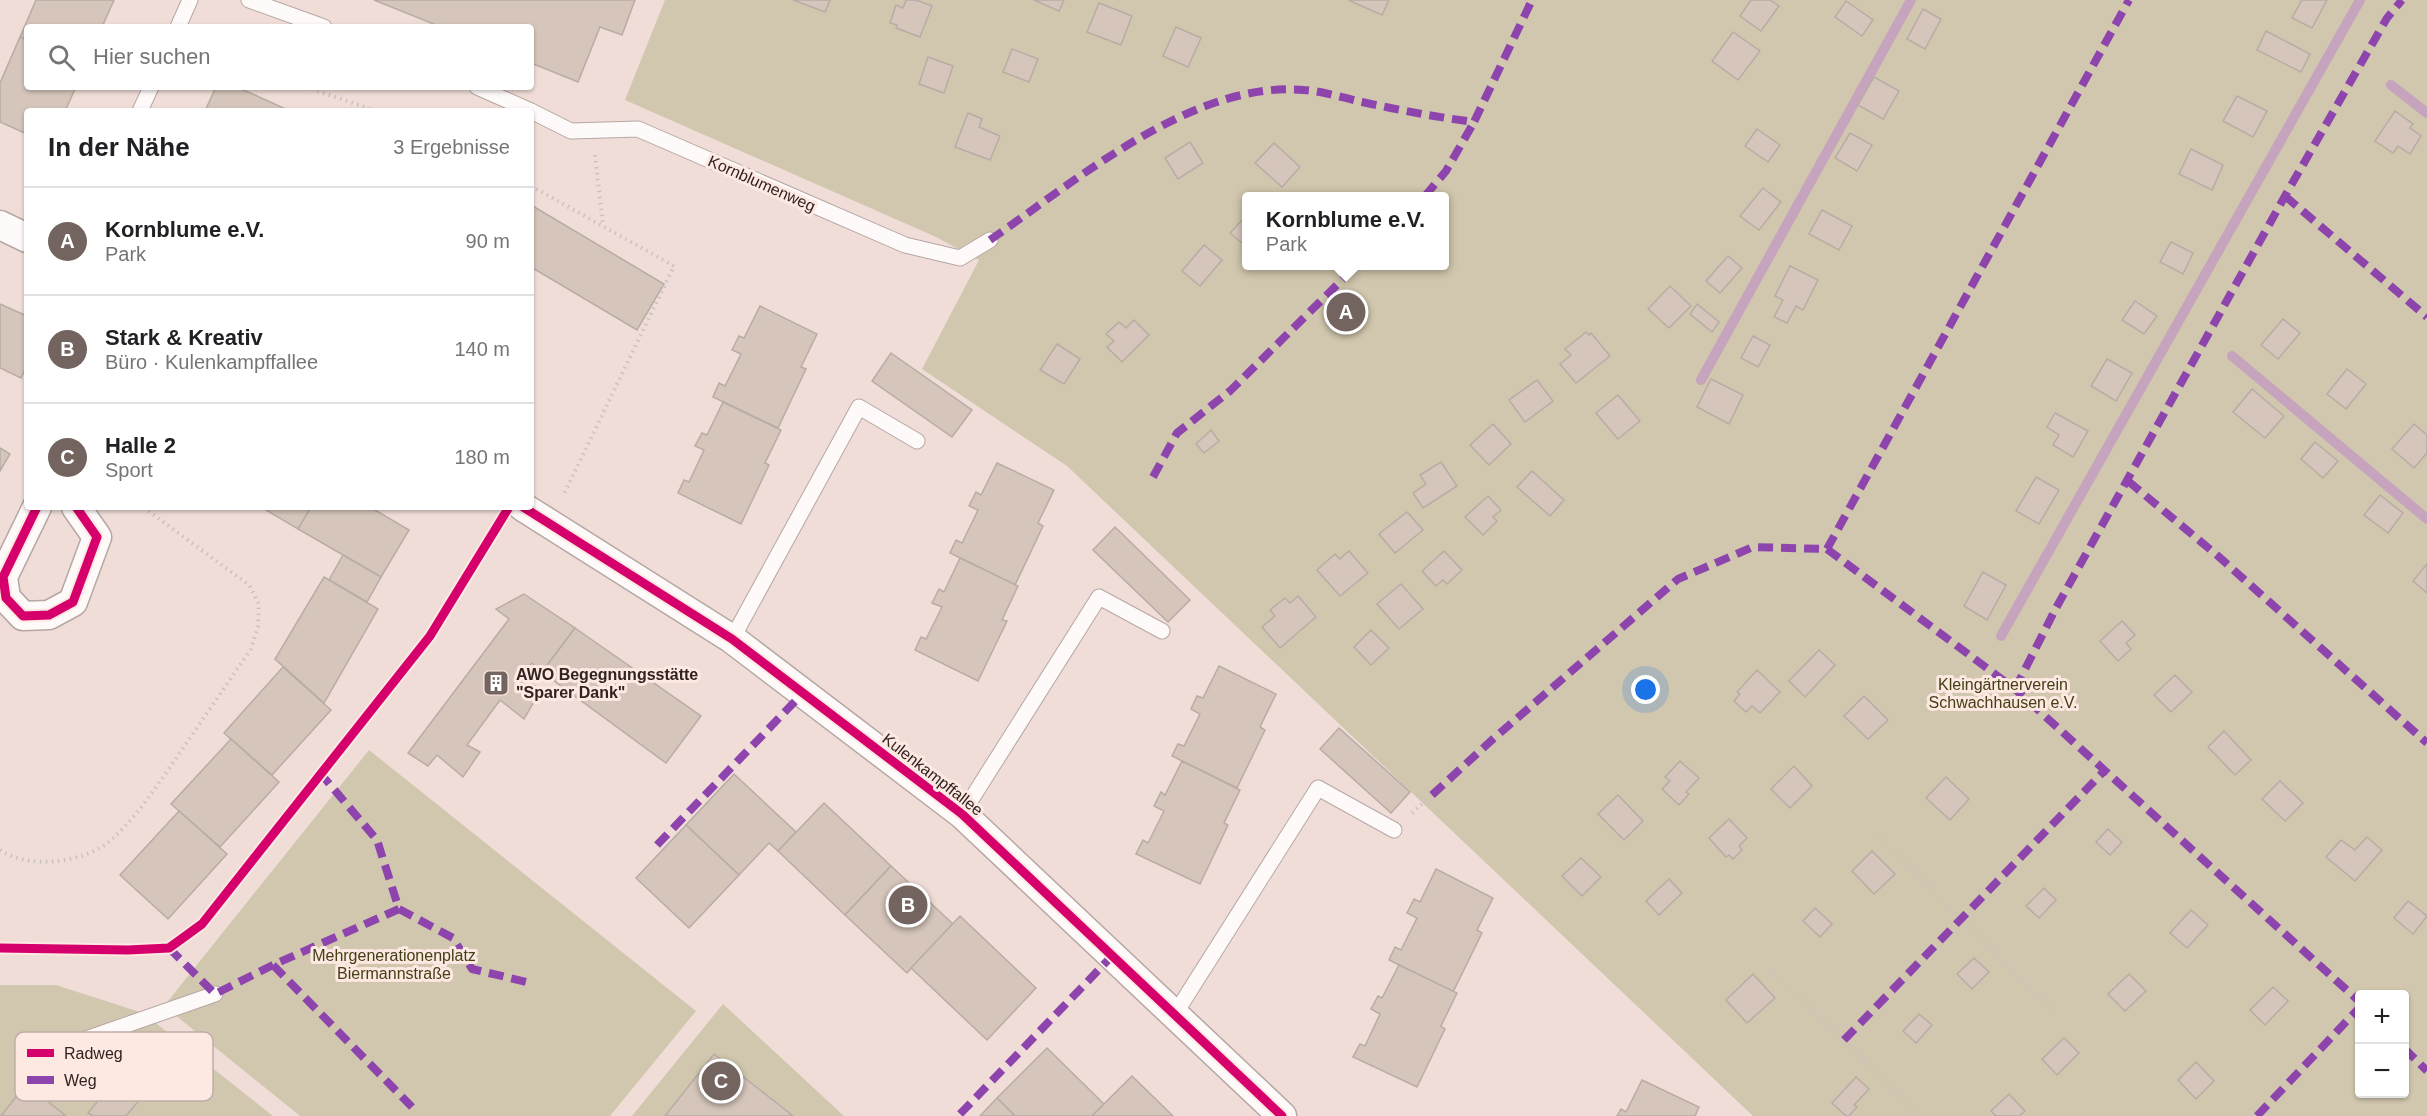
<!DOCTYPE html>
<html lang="de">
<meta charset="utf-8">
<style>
body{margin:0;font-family:Helvetica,sans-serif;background:#f6f6f6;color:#202124}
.controls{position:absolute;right:18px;bottom:18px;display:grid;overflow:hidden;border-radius:6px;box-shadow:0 2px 4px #0004}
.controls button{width:54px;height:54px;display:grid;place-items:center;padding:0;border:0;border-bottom:2px solid #e0e0e0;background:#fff;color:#202124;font:30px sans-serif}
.you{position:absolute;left:1646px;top:690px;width:21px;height:21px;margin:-15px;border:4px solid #fff;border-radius:50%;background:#1a73e8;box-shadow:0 0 0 9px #1a73e833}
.badge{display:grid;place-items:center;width:39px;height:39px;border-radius:50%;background:#736460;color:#fff;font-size:20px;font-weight:700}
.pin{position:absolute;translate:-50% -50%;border:3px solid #fff;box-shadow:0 2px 6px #0006}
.popup{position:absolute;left:1242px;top:192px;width:207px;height:78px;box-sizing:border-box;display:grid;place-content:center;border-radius:6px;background:#fff;filter:drop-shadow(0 2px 4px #0005);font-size:20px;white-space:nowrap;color:#757577}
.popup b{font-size:22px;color:#202124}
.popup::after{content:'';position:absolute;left:50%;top:100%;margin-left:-12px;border:12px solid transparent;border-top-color:#fff}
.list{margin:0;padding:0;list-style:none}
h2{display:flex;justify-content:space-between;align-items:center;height:78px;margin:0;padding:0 24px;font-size:26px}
h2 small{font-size:20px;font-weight:400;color:#757577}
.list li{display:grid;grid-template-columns:39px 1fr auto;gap:18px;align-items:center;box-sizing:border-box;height:108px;padding:0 24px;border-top:2px solid #e0e0e0}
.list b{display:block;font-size:22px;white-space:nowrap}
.list p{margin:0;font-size:20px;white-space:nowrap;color:#757577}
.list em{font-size:20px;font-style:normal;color:#757577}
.icon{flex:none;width:33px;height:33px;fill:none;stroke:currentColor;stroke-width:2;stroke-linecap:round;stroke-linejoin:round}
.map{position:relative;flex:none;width:2427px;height:1116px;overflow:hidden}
.search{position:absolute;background:#fff;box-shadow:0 2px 4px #0004;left:24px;top:24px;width:510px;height:66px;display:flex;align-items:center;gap:15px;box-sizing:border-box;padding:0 21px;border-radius:6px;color:#757577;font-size:22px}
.panel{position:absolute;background:#fff;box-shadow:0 2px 4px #0004;left:24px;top:108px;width:510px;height:402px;border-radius:6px}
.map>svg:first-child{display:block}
</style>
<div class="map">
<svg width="2427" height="1116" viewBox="0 0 2427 1116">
<rect width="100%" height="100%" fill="#f0ddd8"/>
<g fill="#d1c7ae" fill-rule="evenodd">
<path d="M665 0H2427V1116H1753L1067 466 922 369 979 260 936 237 625 100ZM1247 196H1445V266H1247ZM2360 994H2404V1094H2360Z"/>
<polygon points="369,750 696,1011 610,1116 300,1116 164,1006"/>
<polygon points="0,985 56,985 143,1013 273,1116 0,1116"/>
<polygon points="723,1004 844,1116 632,1116"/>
</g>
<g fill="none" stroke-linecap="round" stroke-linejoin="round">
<g stroke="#c7a4bd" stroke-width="10">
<polyline points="2391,85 2427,113"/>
<polyline points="2232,356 2427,519"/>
<polyline points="1701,380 1911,0"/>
<polyline points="2001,636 2360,0"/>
</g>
</g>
<g fill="#d5c5ba" stroke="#b8aca5" stroke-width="1.5">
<polygon points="36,0 114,0 102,27 27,27 27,40 20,37"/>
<polygon points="374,0 635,0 622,35 600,27 578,82 531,63 531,27 441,27"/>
<polygon points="793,0 830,0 825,12"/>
<polygon points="906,0 916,0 932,6 920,37 896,28 897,25 890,23 896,5 903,8"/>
<polygon points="1034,0 1064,0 1059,11"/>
<polygon points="1348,0 1389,0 1382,15"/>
<polygon points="1751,0 1770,0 1779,6 1761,31 1740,16"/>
<polygon points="2302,0 2327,0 2312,28 2292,18"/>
<polygon points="1846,1 1873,20 1862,36 1835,17"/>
<polygon points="1099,3 1132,16 1121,45 1087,32"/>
<polygon points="1923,9 1941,19 1925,49 1907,39"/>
<polygon points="1176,27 1201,38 1188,67 1163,56"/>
<polygon points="2266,31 2310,54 2301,72 2257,50"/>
<polygon points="1733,32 1760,51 1738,80 1712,61"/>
<polygon points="20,37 27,40 27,87 76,87 65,111 27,111 27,134 0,122 0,83"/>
<polygon points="1012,49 1038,59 1029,82 1003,72"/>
<polygon points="928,57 953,66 944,93 919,84"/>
<polygon points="1874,77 1899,91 1883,119 1858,105"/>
<polygon points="216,87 237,87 290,111 205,111"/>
<polygon points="2237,96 2267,111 2253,137 2223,121"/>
<polygon points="2395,111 2413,124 2410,128 2421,136 2410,154 2398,146 2393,153 2375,141"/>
<polygon points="968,113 982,119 979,127 1000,136 990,160 955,147"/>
<polygon points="1757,129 1780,145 1768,162 1745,146"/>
<polygon points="1850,133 1872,145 1857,171 1835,158"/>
<polygon points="1190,142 1203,163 1178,179 1165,158"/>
<polygon points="1274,143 1300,167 1282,187 1255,163"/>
<polygon points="2191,149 2223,165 2212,190 2179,174"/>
<polygon points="1763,188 1781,202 1759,230 1740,216"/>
<polygon points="531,205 664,284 637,330 531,267"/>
<polygon points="1822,210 1852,226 1839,250 1809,234"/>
<polygon points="1247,215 1247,247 1230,233"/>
<polygon points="2171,242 2193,253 2183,274 2160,262"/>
<polygon points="1204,245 1222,260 1200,286 1182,271"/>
<polygon points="1728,256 1742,268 1720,293 1706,281"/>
<polygon points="1790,266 1818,280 1803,310 1796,306 1787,323 1774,317 1783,300 1775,296"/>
<polygon points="1670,286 1691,306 1669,328 1648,309"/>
<polygon points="2135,301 2157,316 2144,334 2122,320"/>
<polygon points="0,304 27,316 27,365 21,378 0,368"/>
<polygon points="1697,304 1719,322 1712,332 1690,314"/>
<polygon points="760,306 817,334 801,367 806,369 778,428 713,397 719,383 725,386 741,354 732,350 739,336 744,338"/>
<polygon points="2283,319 2300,333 2278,359 2261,345"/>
<polygon points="1134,320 1149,335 1122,362 1107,347 1114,341 1106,334 1119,322 1126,328"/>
<polygon points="1586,332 1589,335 1591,333 1610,356 1576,383 1560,364 1571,355 1565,349"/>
<polygon points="1753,336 1770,345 1758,367 1741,358"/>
<polygon points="1057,344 1080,359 1064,384 1040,370"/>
<polygon points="891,353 972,410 952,437 872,381"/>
<polygon points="2107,359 2132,373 2116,401 2091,386"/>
<polygon points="2347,369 2366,384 2346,409 2327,394"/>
<polygon points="1711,379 1743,395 1729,424 1697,407"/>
<polygon points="1537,380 1553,401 1525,422 1509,400"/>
<polygon points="2252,389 2284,416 2265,438 2233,412"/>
<polygon points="1618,395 1640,421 1618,439 1596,413"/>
<polygon points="723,402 781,430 765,463 769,465 741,524 678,493 684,480 689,482 704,450 695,446 702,433 707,435"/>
<polygon points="2055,413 2088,431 2073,457 2053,445 2059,435 2047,427"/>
<polygon points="1493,424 1511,444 1489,465 1470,445"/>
<polygon points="2414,424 2427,435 2427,453 2414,468 2392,449"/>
<polygon points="1211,430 1219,441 1204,453 1196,444"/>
<polygon points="2315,442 2338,461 2323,478 2301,459"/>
<polygon points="0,448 10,454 0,471"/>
<polygon points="1441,462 1457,486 1423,508 1413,493 1426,484 1420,475"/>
<polygon points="997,463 1054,490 1038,523 1043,526 1015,585 950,553 956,540 962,543 978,510 969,506 976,492 981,495"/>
<polygon points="1532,471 1564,500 1550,516 1517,487"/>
<polygon points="2036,477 2059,490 2039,524 2016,511"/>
<polygon points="2380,495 2403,513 2388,533 2364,515"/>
<polygon points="1488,496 1501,510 1493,517 1497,521 1483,535 1465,517"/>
<polygon points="261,507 311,507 298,529"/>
<polygon points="311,507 370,507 409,530 381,577 298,529"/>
<polygon points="1407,512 1423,530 1395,553 1379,534"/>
<polygon points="1115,527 1190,600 1168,622 1093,550"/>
<polygon points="1349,551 1368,573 1340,596 1317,570 1335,554 1340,559"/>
<polygon points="1444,551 1462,570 1447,584 1443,580 1436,586 1422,571"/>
<polygon points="343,555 381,577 367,602 329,580"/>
<polygon points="960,558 1018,586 1002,620 1007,621 978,681 915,650 921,637 926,639 942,607 932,603 939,589 944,592"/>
<polygon points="2427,564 2427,593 2413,581"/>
<polygon points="1983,572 2006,585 1987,620 1964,606"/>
<polygon points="324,577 378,609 324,703 275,659"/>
<polygon points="1401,584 1423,609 1399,629 1377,604"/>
<polygon points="524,594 575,628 542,672 532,663 521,676 541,690 524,719 500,700 467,745 480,752 463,777 437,755 428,766 408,753 509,619 496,609"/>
<polygon points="1298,596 1316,617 1280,648 1262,627 1275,616 1270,610 1285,598 1290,603"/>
<polygon points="2122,621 2135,635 2126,643 2131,649 2118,661 2100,641"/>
<polygon points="575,628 701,716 666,763 542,672"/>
<polygon points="1371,630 1389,648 1371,665 1354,647"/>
<polygon points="1819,650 1835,665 1805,697 1789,681"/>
<polygon points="1219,666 1276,694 1260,727 1265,730 1237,788 1172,756 1178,744 1184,746 1200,714 1191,709 1197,696 1203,698"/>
<polygon points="283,667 331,710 272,775 224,733"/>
<polygon points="1757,670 1780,692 1760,713 1752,706 1746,712 1734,701 1740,694 1737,692"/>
<polygon points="2175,675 2192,692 2171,712 2154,695"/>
<polygon points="1864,696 1888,720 1868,739 1844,716"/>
<polygon points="1339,728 1410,792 1391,813 1320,749"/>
<polygon points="2224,731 2251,760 2235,775 2208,747"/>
<polygon points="231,739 279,782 220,847 171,804"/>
<polygon points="1182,761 1240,790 1224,823 1228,825 1200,884 1136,854 1143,840 1148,843 1164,811 1154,806 1161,792 1165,795"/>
<polygon points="1680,761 1699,778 1686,792 1689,794 1679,805 1662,789 1670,781 1665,777"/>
<polygon points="1794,766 1812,786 1790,808 1771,789"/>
<polygon points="734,774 796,832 778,851 769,843 739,875 686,825"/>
<polygon points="1946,777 1969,799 1950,820 1926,798"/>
<polygon points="2280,781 2303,803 2285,821 2262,799"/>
<polygon points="1618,795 1643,821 1624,840 1598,814"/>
<polygon points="824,803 891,866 845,915 778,851"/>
<polygon points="179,811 227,854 168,919 120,875"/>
<polygon points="1729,819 1747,838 1739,846 1742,850 1733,859 1729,855 1726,857 1709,838"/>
<polygon points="686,825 739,875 689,928 636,878"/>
<polygon points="2108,829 2122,842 2110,855 2096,842"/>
<polygon points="2367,837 2382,850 2355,881 2326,857 2341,840 2355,850"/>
<polygon points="1872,851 1895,874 1874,894 1852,871"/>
<polygon points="1581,858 1601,877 1582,896 1562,876"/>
<polygon points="891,866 953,924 907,973 845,915"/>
<polygon points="1436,869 1493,898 1477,930 1482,933 1453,992 1389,960 1395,947 1401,950 1417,918 1407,913 1414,899 1420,902"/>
<polygon points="1669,879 1682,893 1659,915 1646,901"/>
<polygon points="2044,888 2056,900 2039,918 2026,906"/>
<polygon points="2408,901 2427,916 2413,934 2394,918"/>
<polygon points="1815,908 1832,924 1820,937 1803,921"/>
<polygon points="2191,910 2208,925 2187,948 2170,933"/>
<polygon points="960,916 1036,988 987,1040 911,968"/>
<polygon points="1974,958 1989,972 1972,989 1957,974"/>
<polygon points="1399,965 1457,993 1441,1026 1445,1029 1417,1087 1353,1057 1360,1044 1365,1046 1380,1014 1371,1009 1378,996 1382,998"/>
<polygon points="1753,974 1775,998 1747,1023 1726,1000"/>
<polygon points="2129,974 2146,991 2125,1011 2108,994"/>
<polygon points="2273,987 2288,1001 2265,1025 2250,1010"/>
<polygon points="1919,1014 1932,1025 1916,1043 1903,1031"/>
<polygon points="2064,1038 2079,1053 2057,1075 2042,1059"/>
<polygon points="1047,1048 1104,1104 1092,1116 1015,1116 997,1098"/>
<polygon points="714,1054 783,1108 793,1116 665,1116"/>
<polygon points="2196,1062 2214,1081 2196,1099 2178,1080"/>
<polygon points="122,1072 146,1092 126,1116 93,1116 88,1113"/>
<polygon points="1132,1076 1173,1116 1092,1116"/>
<polygon points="1856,1077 1869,1089 1854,1105 1857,1107 1849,1116 1846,1116 1832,1103"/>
<polygon points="1642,1080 1699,1107 1695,1116 1617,1116 1621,1109 1626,1112"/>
<polygon points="26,1084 66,1116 1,1116"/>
<polygon points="2009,1094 2025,1111 2019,1116 1996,1116 1991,1111"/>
<polygon points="997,1098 1015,1116 980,1116"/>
</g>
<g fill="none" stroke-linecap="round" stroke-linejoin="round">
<g stroke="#b6a7a3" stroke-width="17">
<g id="lane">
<polyline points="249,0 324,27"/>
<polyline points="178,27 190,0"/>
<polyline points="477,87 531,111"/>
<polyline points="140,111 151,87"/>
<polyline points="531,111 571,131 638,129 905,245 960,258 990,240"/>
<polyline points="732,639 859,407 917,441"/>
<polyline points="962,814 1099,597 1162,631"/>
<polyline points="1175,1014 1318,788 1394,830"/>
<polyline points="60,1048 215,994"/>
</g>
</g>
<g stroke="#b6a7a3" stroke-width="31">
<g id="street">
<polyline points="0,225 27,238"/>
<polyline points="37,507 3,577 6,598 23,616 49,615 73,602 97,537 76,507"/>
<polyline points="523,507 732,639 962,814 1282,1116"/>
</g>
</g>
<g stroke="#cac2c1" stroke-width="4" stroke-dasharray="1.5 4.5" stroke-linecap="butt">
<polyline points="306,87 376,111"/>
<polyline points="595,155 603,226"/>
<polyline points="531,186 674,266 564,494"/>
<polyline points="1412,813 1432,795"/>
<polyline points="1879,836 2056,1015"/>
<path d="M0 850C29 870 85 863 111 840 138 816 158 784 179 754 203 719 227 684 251 649L258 626 259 604 249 585 143 507"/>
<polyline points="1769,971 1844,1040 1920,1116"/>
</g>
<use href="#lane" stroke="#fdfaf9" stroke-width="15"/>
<use href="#street" stroke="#fdfaf9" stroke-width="28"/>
<g stroke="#8e44ad" stroke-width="8" stroke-dasharray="15 8" stroke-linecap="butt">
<polyline points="1425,196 1446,171 1474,122"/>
<polyline points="2285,196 2427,317"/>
<path d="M990 240C1076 181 1193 80 1304 90 1323 91 1343 98 1362 102 1399 110 1436 117 1474 122L1532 0"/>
<polyline points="1153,477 1177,433 1230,391 1356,266"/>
<polyline points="2128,481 2218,556 2427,743"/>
<polyline points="1827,549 2015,689 2360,1002"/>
<polyline points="1827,549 2129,0"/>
<polyline points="2015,689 2056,608 2285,196 2387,18 2402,0"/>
<polyline points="1432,795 1493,739 1678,579 1753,547 1827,549"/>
<polyline points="657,845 803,693"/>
<polyline points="399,909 453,938 472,969 531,983"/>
<polyline points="169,948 215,994 273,965 399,909 377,840 321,774"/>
<polyline points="273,965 412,1107"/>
<polyline points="1844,1040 2105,770"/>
<polyline points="2404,1048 2427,1071"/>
<polyline points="960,1114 1112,956"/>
<polyline points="2257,1116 2360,1007"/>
</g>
<g stroke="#fde8e2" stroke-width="13">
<g id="cycleway">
<polyline points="37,507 3,577 6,598 23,616 49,615 73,602 97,537 76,507"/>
<polyline points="523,507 732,639 962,814 1282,1116"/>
<polyline points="0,948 128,950 169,948 202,924 430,636 509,507"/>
</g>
</g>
<use href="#cycleway" stroke="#d6006c" stroke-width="9"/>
</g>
<defs>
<g id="building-square" transform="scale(1.35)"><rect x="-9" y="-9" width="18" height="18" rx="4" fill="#736460" stroke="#fde8e2"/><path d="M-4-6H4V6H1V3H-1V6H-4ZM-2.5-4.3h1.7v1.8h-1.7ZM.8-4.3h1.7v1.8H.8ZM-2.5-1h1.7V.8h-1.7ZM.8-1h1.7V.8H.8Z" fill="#fff"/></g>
</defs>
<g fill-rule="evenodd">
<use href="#building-square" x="496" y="683"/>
</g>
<g text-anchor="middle" stroke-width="6" stroke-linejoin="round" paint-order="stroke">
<g font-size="16" fill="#302320" stroke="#fde8e2">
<text transform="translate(762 183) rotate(24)" y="6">Kornblumenweg</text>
<text transform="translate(933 774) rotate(38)" y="6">Kulenkampffallee</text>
</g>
<g font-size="16" font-weight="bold" fill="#302320" stroke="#fde8e2" text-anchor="start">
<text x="516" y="680">AWO Begegnungsstätte<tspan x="516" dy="18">"Sparer Dank"</tspan></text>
</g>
<g font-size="16" fill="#434015" stroke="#fde8e2">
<text x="2003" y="690">Kleingärtnerverein<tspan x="2003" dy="18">Schwachhausen e.V.</tspan></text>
<text x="394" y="961">Mehrgenerationenplatz<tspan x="394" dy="18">Biermannstraße</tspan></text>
</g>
</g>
<rect x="15" y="1032" width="198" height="69" rx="9" fill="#fde8e2" stroke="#c0ada8" stroke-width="1.5"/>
<rect x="27" y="1049" width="27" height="8" fill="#d6006c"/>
<rect x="27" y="1076" width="27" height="8" fill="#8e44ad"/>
<g font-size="16" fill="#302320">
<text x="64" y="1059">Radweg</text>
<text x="64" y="1086">Weg</text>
</g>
</svg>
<div class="controls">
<button>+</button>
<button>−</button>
</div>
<div class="you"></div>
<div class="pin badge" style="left:1346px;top:312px">A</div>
<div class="popup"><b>Kornblume e.V.</b>Park</div>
<div class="pin badge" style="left:908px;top:905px">B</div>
<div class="pin badge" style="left:721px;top:1081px">C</div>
<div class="search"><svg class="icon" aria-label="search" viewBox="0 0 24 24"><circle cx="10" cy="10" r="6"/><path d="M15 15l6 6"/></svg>Hier suchen</div>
<section class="panel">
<h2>In der Nähe<small>3 Ergebnisse</small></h2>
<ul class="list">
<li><span class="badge">A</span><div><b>Kornblume e.V.</b><p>Park</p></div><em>90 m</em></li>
<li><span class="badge">B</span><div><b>Stark &amp; Kreativ</b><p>Büro · Kulenkampffallee</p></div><em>140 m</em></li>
<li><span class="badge">C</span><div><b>Halle 2</b><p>Sport</p></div><em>180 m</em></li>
</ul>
</section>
</div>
